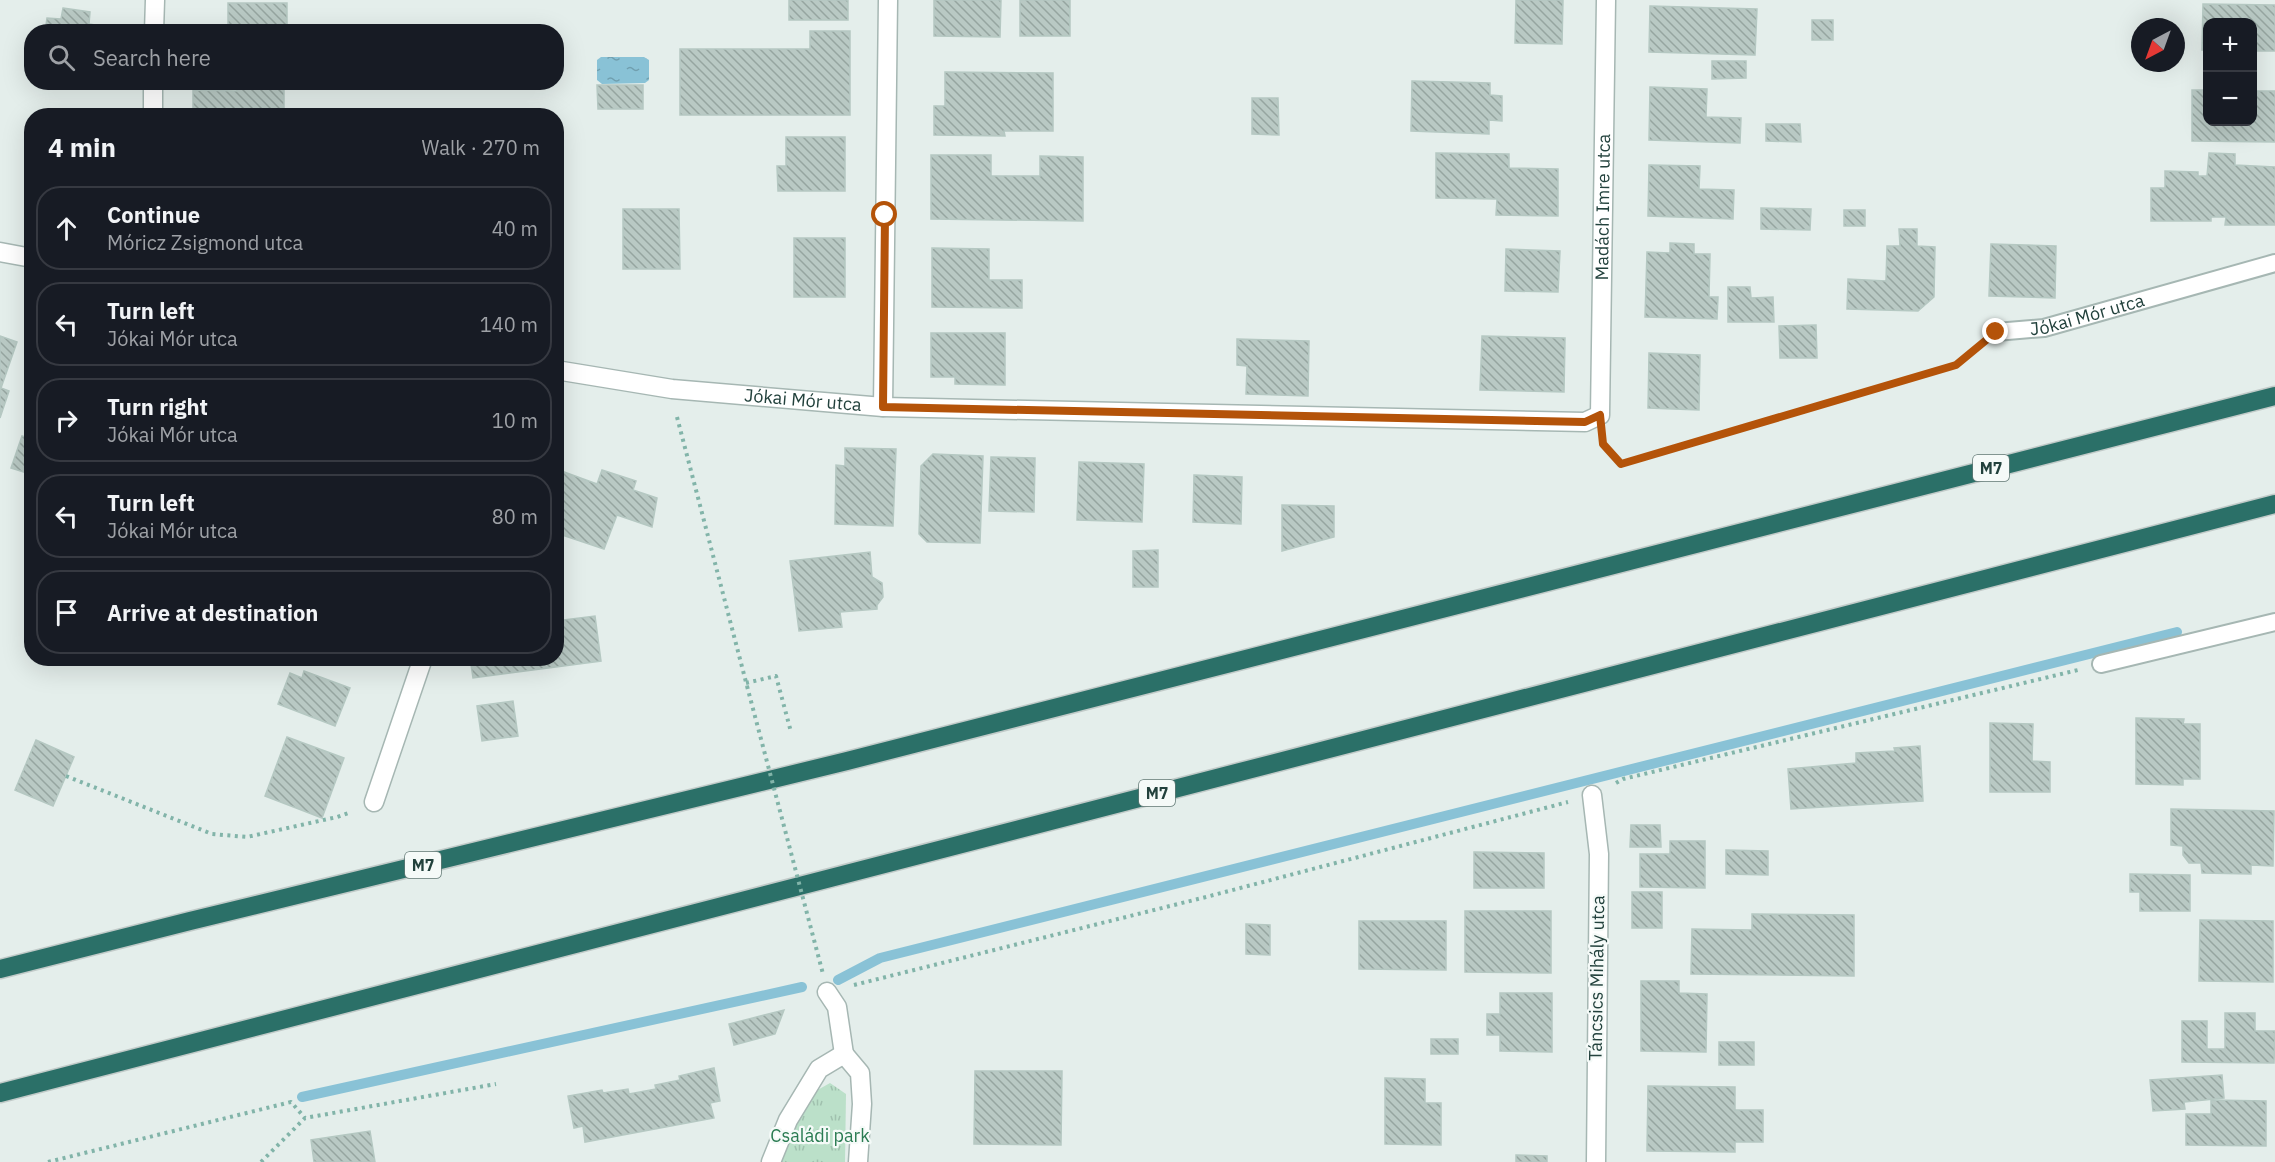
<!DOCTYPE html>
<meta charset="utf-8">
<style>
body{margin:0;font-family:"IBM Plex Sans",sans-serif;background:#20242c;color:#f1f3f6}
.controls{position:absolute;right:18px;top:18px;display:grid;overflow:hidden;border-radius:12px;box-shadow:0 6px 24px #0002}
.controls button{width:54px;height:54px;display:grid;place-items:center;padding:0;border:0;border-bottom:2px solid #363941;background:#171b24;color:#f1f3f6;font:30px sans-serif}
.compass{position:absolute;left:2131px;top:18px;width:54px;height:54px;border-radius:50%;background:#171b24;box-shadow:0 6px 24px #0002;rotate:221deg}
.stop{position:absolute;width:18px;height:18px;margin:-14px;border:4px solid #b45309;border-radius:50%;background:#fff}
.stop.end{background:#b45309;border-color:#fff;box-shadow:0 2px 6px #0008}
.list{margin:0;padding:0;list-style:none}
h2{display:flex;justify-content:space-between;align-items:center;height:78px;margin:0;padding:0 24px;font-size:26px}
h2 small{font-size:20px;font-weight:400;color:#9ea1a6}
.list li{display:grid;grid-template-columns:39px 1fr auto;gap:18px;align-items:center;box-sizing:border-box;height:84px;margin:0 12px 12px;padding:0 12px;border:2px solid #363941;border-radius:24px}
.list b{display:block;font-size:22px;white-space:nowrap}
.list p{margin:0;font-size:20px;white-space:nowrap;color:#9ea1a6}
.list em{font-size:20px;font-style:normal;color:#9ea1a6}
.icon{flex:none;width:33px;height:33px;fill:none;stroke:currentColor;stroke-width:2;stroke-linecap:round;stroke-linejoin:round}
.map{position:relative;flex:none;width:2275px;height:1162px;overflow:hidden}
.search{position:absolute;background:#171b24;box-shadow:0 6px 24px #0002;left:24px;top:24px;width:540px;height:66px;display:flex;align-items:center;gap:15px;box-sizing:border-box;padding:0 21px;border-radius:24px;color:#9ea1a6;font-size:22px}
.panel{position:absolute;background:#171b24;box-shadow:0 6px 24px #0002;left:24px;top:108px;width:540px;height:558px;border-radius:24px}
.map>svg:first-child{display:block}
</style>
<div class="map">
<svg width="2275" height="1162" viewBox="0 0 2275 1162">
<defs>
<pattern id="grass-tufts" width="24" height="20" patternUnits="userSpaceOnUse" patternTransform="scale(1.5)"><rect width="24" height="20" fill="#bbe0c9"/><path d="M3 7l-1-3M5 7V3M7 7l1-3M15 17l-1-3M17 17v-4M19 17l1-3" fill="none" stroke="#a0c1ae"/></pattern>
<pattern id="water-ripples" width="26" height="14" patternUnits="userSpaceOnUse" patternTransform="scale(1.5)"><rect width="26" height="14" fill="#89c2d6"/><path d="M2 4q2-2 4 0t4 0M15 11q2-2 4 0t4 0" fill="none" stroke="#709faf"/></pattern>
<pattern id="building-back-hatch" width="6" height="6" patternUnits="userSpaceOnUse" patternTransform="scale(1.5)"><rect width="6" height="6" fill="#b9c9c4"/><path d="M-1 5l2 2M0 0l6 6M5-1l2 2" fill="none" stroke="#96a5a0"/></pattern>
</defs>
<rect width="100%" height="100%" fill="#e4eeeb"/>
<polygon fill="url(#grass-tufts)" points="830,1083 846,1094 845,1162 781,1162 801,1115 814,1092"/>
<polygon fill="url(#water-ripples)" points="601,57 644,57 649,60 649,80 645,83 602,84 597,80 597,60"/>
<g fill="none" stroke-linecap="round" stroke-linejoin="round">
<g stroke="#89c2d6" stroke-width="10">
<polyline points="838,980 880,958 2177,632"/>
<polyline points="302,1097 802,987"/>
</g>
</g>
<g fill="url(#building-back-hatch)" stroke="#b5c8c2" stroke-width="1.5">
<rect x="789" y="0" width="59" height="20"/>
<polygon points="934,0 1001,0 1000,37 934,36"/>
<rect x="1020" y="0" width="50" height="36"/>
<polygon points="1516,0 1563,0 1562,44 1515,43"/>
<rect x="228" y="3" width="59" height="29"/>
<polygon points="2203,4 2275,5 2275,51 2252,51 2252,22 2208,22 2208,50 2202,50"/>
<polygon points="1650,6 1757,9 1755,55 1649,52"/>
<polygon points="63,8 90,12 89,24 109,27 108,32 45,32 47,18 61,19"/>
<rect x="1812" y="20" width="21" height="20"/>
<polygon points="810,31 850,31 850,115 680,115 680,49 810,49"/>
<polygon points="1712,61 1746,61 1746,78 1712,79"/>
<polygon points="945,72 1053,73 1053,131 1004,131 1005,136 934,135 934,106 945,106"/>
<polygon points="1412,81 1490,83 1490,95 1502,96 1502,121 1489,120 1489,134 1411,131"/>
<polygon points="237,82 284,82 284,116 193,116 193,90 237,91"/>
<polygon points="597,85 643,85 643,109 598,109"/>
<polygon points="1650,87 1707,89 1706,117 1741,118 1740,143 1649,140"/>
<polygon points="2192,90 2208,90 2208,122 2252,122 2252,91 2275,91 2275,142 2192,141"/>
<polygon points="1252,98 1278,98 1279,135 1252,134"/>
<polygon points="56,110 78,116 55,116"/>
<polygon points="1766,124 1800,124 1801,142 1766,141"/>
<polygon points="786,137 845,137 845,191 778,191 777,166 786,166"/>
<polygon points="1436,153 1509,154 1509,168 1558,169 1558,216 1496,215 1497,199 1436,198"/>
<polygon points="2209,153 2235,154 2235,165 2275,167 2275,225 2225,225 2226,217 2211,217 2211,221 2151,221 2151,188 2165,188 2165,171 2198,172 2198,176 2207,176"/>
<polygon points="931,155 991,155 991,176 1040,176 1040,156 1083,157 1083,221 931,219"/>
<polygon points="1649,165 1700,166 1699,189 1734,190 1733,219 1648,216"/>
<polygon points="1761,208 1811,209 1810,230 1761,229"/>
<polygon points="623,209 679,209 680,269 623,269"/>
<rect x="1844" y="210" width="21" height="16"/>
<polygon points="1899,229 1917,229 1917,246 1935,247 1934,297 1918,311 1847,309 1848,279 1886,281 1887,246 1900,246"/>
<rect x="794" y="238" width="51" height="59"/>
<polygon points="1670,243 1694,244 1694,254 1710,254 1709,297 1718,297 1717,319 1645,317 1647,252 1670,253"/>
<polygon points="1991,244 2056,246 2055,298 1989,296"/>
<polygon points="932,248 989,249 989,280 1022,280 1022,308 932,307"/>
<polygon points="1506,249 1560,251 1558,292 1505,291"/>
<polygon points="1728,287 1750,287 1751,298 1773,297 1774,322 1728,322"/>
<polygon points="1816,325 1817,358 1780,358 1779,326"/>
<polygon points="931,333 1005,333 1005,385 955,384 955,377 931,377"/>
<polygon points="0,336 17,342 1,388 9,391 0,418"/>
<polygon points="1482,336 1565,338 1564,392 1480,390"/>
<polygon points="1237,339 1309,341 1308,396 1246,394 1247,366 1237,365"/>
<polygon points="1649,353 1700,355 1699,410 1648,408"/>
<polygon points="22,436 32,439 32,484 28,483 30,474 11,468"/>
<polygon points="845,448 896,449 893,526 835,524 836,465 845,466"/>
<polygon points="933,454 983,456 980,543 927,542 919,534 921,466"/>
<polygon points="991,457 1035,458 1034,512 989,511"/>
<polygon points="1079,462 1144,464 1142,522 1077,520"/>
<polygon points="556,469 597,484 602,470 636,481 633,490 657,498 652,527 617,515 604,549 556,533"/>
<polygon points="1194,475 1242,477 1241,524 1193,522"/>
<polygon points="1282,505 1334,506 1334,537 1282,551"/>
<polygon points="1158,550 1158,587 1133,587 1133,551"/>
<polygon points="870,552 872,577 882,583 883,597 877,605 877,609 840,612 842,627 799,631 790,561"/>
<polygon points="595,616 601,661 473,678 470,658 556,658 556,621"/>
<polygon points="304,671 350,688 335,726 278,704 290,673 302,678"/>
<polygon points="513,701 518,736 482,741 477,706"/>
<polygon points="2136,718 2184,719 2183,724 2200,724 2200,779 2183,779 2183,785 2136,784"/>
<polygon points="1990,723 2033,724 2032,761 2050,762 2050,792 1990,792"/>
<polygon points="287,737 344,758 322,818 265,796"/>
<polygon points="36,740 74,757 53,806 15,790"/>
<polygon points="1920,746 1923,801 1791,809 1788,769 1856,763 1856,753 1895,751 1894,748"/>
<polygon points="2171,809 2274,811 2273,866 2251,865 2251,874 2202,873 2201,863 2189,863 2183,855 2183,846 2171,845"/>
<polygon points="1631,825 1660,825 1661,847 1630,847"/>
<polygon points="1670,841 1705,841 1705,888 1640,887 1640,854 1670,854"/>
<polygon points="1726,850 1768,851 1768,875 1726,874"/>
<polygon points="1474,852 1544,853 1544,888 1474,888"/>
<polygon points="2130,874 2190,875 2190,911 2140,911 2140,892 2130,892"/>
<rect x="1632" y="892" width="30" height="36"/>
<polygon points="1465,911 1551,911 1551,973 1465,972"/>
<polygon points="1752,914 1854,915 1854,976 1691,974 1692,929 1752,930"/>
<polygon points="2200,920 2273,921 2273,982 2199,981"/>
<polygon points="1359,921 1446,921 1446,970 1359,969"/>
<polygon points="1246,924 1270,925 1270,955 1246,954"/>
<polygon points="1641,981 1679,981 1679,993 1707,994 1706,1052 1641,1051"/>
<polygon points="1500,993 1552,993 1552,1052 1500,1051 1500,1035 1487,1035 1487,1014 1500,1014"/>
<polygon points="784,1010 775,1034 734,1045 729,1024"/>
<polygon points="2225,1013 2255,1013 2255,1031 2275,1031 2274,1063 2182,1062 2182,1021 2207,1021 2207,1049 2225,1049"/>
<rect x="1431" y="1039" width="27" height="15"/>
<rect x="1719" y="1042" width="35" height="23"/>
<polygon points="714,1068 720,1101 710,1103 714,1118 585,1142 583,1126 574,1128 568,1096 602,1090 603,1093 628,1089 629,1094 656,1089 655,1085 680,1080 679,1076"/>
<polygon points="975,1071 1062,1071 1061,1145 974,1144"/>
<polygon points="2222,1075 2224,1098 2184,1102 2185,1109 2153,1111 2150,1080"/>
<polygon points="1385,1078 1425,1079 1425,1103 1441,1103 1441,1145 1385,1144"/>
<polygon points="1648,1086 1735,1087 1735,1110 1763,1110 1763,1142 1735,1142 1735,1152 1647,1151"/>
<polygon points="2211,1100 2266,1101 2266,1146 2186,1145 2186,1114 2211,1114"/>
<polygon points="370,1131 375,1162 314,1162 311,1140"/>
<polygon points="1516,1155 1547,1156 1547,1162 1516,1162"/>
</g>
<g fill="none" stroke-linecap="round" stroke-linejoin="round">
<g stroke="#a6b7b3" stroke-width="20">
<g id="service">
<path id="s1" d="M1996 332 2044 328 2275 263"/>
<polyline points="2101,664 2275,622"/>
</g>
</g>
<g stroke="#a6b7b3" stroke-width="21">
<g id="minor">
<polyline points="154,32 155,0"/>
<polyline points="153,116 153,82"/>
<polyline points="0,252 32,258"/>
<path id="s2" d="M556 370 672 389 883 407 1585 422 1600 415 1606 0"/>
<polyline points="883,407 888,0"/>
<polyline points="1592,795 1599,854 1596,1162"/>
<polyline points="374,802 423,658"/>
<polyline points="827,992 837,1007 844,1054"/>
<polyline points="844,1054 860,1073 862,1104 858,1162"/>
<polyline points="771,1162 788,1120 819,1069 844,1054"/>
</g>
</g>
<g stroke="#c1cac8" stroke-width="21">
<g id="motorway">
<polyline points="0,969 190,921 847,761 2275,396"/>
<polyline points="0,1093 2275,504"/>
</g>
</g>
<g stroke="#82b4a9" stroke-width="4" stroke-dasharray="3 4.5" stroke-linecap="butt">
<polyline points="677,417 747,686"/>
<polyline points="1603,443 1621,464 1956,365 1978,347"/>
<polyline points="746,683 776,676 791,732"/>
<polyline points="66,776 212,834 247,837 337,817 351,812"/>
<polyline points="1616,783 1623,779 2078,670"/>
<polyline points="854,985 1206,897 1568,802"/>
<polyline points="48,1162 291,1102 305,1118"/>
<polyline points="261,1162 305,1118 496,1084"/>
</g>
<use href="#service" stroke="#fff" stroke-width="16"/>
<use href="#minor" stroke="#fff" stroke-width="18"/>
<use href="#motorway" stroke="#2b7068" stroke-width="18"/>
<polyline stroke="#82b4a9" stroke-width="4" stroke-dasharray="3 4.5" stroke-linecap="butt" points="747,686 823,974"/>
</g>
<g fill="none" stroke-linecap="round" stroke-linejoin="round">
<polyline stroke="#b45309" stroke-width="8" points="885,215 883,407 1585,422 1600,415 1603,444 1621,464 1956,365 1996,332"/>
</g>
<g text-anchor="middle" stroke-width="4.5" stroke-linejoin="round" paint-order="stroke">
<g fill="#f5faf8" stroke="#617874" stroke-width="1.5">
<rect x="1973" y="455" width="36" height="26" rx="4.5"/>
<rect x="1139" y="780" width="36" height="26" rx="4.5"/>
<rect x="405" y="852" width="36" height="26" rx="4.5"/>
</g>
<g font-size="16" font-weight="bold" fill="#22413c">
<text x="1991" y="474">M7</text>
<text x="1157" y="799">M7</text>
<text x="423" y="871">M7</text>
</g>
<g font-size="18" fill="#22413c" stroke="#f5faf8">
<text dy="6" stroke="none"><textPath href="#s2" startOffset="1256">Madách Imre utca</textPath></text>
<text dy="6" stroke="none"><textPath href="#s1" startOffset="93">Jókai Mór utca</textPath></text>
<text dy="6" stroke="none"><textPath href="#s2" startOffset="249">Jókai Mór utca</textPath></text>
<text transform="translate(1597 978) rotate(-89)" y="6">Táncsics Mihály utca</text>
</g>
<g font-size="18" fill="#297b51" stroke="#f5faf8">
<text x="820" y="1142">Családi park</text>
</g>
</g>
</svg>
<div class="controls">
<button>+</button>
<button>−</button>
</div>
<svg class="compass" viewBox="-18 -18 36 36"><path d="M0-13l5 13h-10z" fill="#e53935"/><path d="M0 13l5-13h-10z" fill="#9ea1a6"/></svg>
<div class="stop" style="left:885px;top:215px"></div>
<div class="stop end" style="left:1996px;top:332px"></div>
<div class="search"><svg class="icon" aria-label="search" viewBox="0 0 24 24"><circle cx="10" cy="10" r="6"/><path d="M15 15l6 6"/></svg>Search here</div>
<section class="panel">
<h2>4 min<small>Walk · 270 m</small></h2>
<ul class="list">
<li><svg class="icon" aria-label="ahead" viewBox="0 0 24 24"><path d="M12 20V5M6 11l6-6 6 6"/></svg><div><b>Continue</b><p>Móricz Zsigmond utca</p></div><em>40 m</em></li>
<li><svg class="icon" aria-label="left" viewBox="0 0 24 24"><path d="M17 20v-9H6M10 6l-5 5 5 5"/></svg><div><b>Turn left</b><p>Jókai Mór utca</p></div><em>140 m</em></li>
<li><svg class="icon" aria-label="right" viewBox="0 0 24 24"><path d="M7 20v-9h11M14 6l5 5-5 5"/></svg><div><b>Turn right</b><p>Jókai Mór utca</p></div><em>10 m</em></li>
<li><svg class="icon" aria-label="left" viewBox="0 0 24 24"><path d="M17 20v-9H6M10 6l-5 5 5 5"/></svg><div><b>Turn left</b><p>Jókai Mór utca</p></div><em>80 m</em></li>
<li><svg class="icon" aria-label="arrive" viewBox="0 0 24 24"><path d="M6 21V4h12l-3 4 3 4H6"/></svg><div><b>Arrive at destination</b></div></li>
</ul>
</section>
</div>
